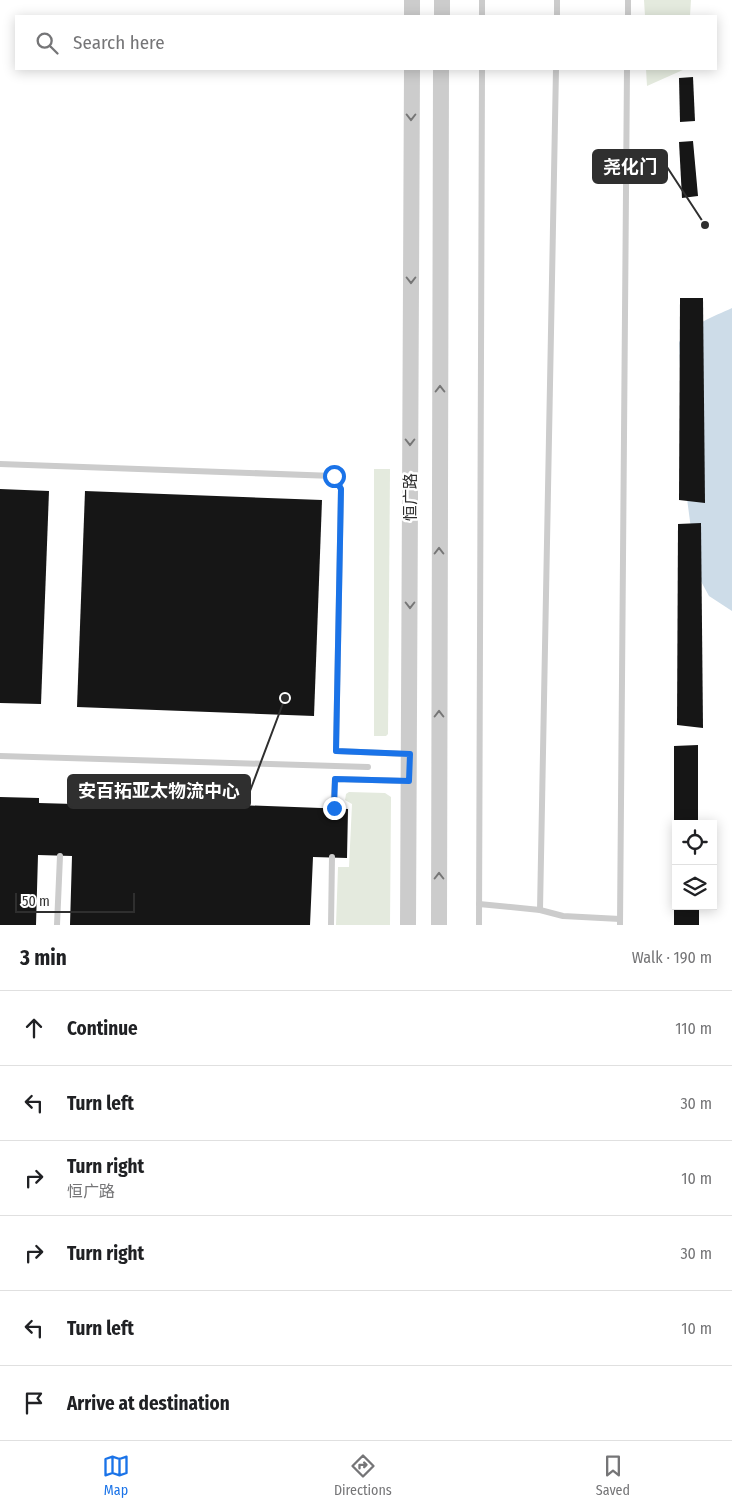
<!DOCTYPE html>
<meta charset="utf-8">
<style>
body{margin:0;font-family:"Fira Sans Condensed","Noto Sans SC",sans-serif;background:#f2f2f2;color:#202124}
.controls{position:absolute;right:15px;bottom:15px;display:grid;overflow:hidden;border-radius:0px;box-shadow:0 2px 12px #0003}
.controls button{width:45px;height:45px;display:grid;place-items:center;padding:0;border:0;border-bottom:1px solid #e0e0e0;background:#fff;color:#202124;font:25px sans-serif}
.scale{position:absolute;left:15px;bottom:12px;width:120px;box-sizing:border-box;padding-left:5px;border:2px solid #2f2f2f;border-top:0;font-size:14px;line-height:18px;white-space:nowrap;color:#2f2f2f;-webkit-text-stroke:4px #fff;paint-order:stroke}
.stop{position:absolute;width:15px;height:15px;margin:-11px;border:4px solid #1a73e8;border-radius:50%;background:#fff}
.stop.end{background:#1a73e8;border-color:#fff;box-shadow:0 1px 5px #0008}
.list{margin:0;padding:0;list-style:none}
h2{display:flex;justify-content:space-between;align-items:center;height:65px;margin:0;padding:0 20px;font-size:21px}
h2 small{font-size:16px;font-weight:400;color:#757577}
.list li{display:grid;grid-template-columns:32px 1fr auto;gap:15px;align-items:center;box-sizing:border-box;height:75px;padding:0 20px;border-top:1px solid #e0e0e0}
.list b{display:block;font-size:19px;white-space:nowrap}
.list p{margin:0;font-size:16px;white-space:nowrap;color:#757577}
.list em{font-size:16px;font-style:normal;color:#757577}
.icon{flex:none;width:28px;height:28px;fill:none;stroke:currentColor;stroke-width:2;stroke-linecap:round;stroke-linejoin:round}
.map{position:relative;flex:none;width:732px;height:925px;overflow:hidden}
.search{position:absolute;background:#fff;box-shadow:0 2px 12px #0003;left:15px;right:15px;top:15px;height:55px;display:flex;align-items:center;gap:12px;box-sizing:border-box;padding:0 18px;border-radius:0px;color:#757577;font-size:19px}
.sheet{height:515px;background:#fff}
nav{display:flex;justify-content:space-around;align-items:center;box-sizing:border-box;height:70px;border-top:1px solid #e0e0e0;background:#fff;font-size:14px;color:#757577}
nav a{display:grid;justify-items:center;gap:2px}
nav .on{color:#1a73e8}
.map>svg:first-child{display:block}
</style>
<div class="map">
<svg width="732" height="925" viewBox="0 0 732 925">
<rect width="100%" height="100%" fill="#fff"/>
<g fill="#e4eade">
<polygon points="691,0 690,16 645,16 644,0"/>
<polygon points="646,69 685,69 647,86"/>
<polygon points="374,469 390,469 388,734 386,736 374,736"/>
<polygon points="349,792 385,793 391,797 390,925 336,925 338,867 349,867 352,804 345,800 346,794"/>
</g>
<path fill="#cddce8" d="M732 308V611L709 596 697 574 684 476 679 342C691 324 713 317 732 308Z"/>
<g fill="#161616">
<polygon points="693,77 695,121 680,122 679,78"/>
<polygon points="693,141 698,196 682,198 679,142"/>
<polygon points="680,298 703,298 705,503 679,500"/>
<polygon points="0,489 49,491 41,704 0,703"/>
<polygon points="85,491 322,500 314,716 77,707"/>
<polygon points="701,523 703,728 677,725 678,524"/>
<polygon points="698,745 698,824 676,824 676,906 699,906 699,925 674,925 674,746"/>
<polygon points="0,797 39,798 39,803 74,804 74,799 348,809 347,858 313,857 310,925 70,925 72,856 38,855 36,925 0,925"/>
</g>
<g fill="none" stroke-linecap="round" stroke-linejoin="round">
<g stroke="#ccc" stroke-width="6">
<polyline points="482,16 482,0"/>
<polyline points="557,16 557,0"/>
<polyline points="628,16 628,0"/>
<polyline points="0,464 334,476 341,489 336,751 408,754"/>
<polyline points="0,756 368,767"/>
<polyline points="333,808 335,779 407,781"/>
<polyline points="479,904 540,910 563,916 620,919"/>
<polyline points="540,910 556,69"/>
<polyline points="57,925 60,856"/>
<polyline points="331,925 332,857"/>
<polyline points="479,925 482,69"/>
<polyline points="620,925 627,69"/>
</g>
<g stroke="#ccc" stroke-width="16">
<polyline points="412,16 412,0"/>
<polyline points="442,16 442,0"/>
<polyline points="408,925 412,69"/>
<polyline points="439,925 441,69"/>
</g>
</g>
<defs><path id="oneway-chevron" d="M-2-3.5L2.5 0L-2 3.5" fill="none" stroke-width="1.6" stroke-linecap="round" stroke-linejoin="round" transform="scale(1.25)"/></defs>
<g stroke="#767676">
<use href="#oneway-chevron" transform="translate(411 117) rotate(90)"/>
<use href="#oneway-chevron" transform="translate(411 280) rotate(90)"/>
<use href="#oneway-chevron" transform="translate(440 389) rotate(-90)"/>
<use href="#oneway-chevron" transform="translate(410 442) rotate(90)"/>
<use href="#oneway-chevron" transform="translate(439 551) rotate(-90)"/>
<use href="#oneway-chevron" transform="translate(410 605) rotate(90)"/>
<use href="#oneway-chevron" transform="translate(439 714) rotate(-90)"/>
<use href="#oneway-chevron" transform="translate(439 876) rotate(-90)"/>
</g>
<g fill="none" stroke-linecap="round" stroke-linejoin="round">
<polyline stroke="#1a73e8" stroke-width="6" points="334,808 335,779 409,781 410,754 336,751 341,489 334,476"/>
</g>
<g text-anchor="middle" stroke-width="5" stroke-linejoin="round" paint-order="stroke">
<g font-size="16" fill="#2f2f2f" stroke="#fff">
<text transform="translate(410 497) rotate(-90)" y="6">恒广路</text>
</g>
</g>
<path fill="none" stroke="#2f2f2f" stroke-width="2" d="M705 225L667 167M285 698L250 791"/>
<g fill="#2f2f2f" stroke="#fff" stroke-width="2">
<circle cx="705" cy="225" r="5"/>
<circle cx="285" cy="698" r="5"/>
</g>
<g fill="#2f2f2f" stroke="#2f2f2f" stroke-width="2">
<rect x="593" y="150" width="74" height="33" rx="5"/>
<rect x="68" y="775" width="182" height="33" rx="5"/>
</g>
<g font-size="18" text-anchor="middle" font-weight="bold" fill="#fff">
<text x="630" y="173">尧化门</text>
<text x="159" y="797">安百拓亚太物流中心</text>
</g>
</svg>
<div class="controls">
<button><svg class="icon" aria-label="locate" viewBox="0 0 24 24"><circle cx="12" cy="12" r="6"/><path d="M12 2v4M12 18v4M2 12h4M18 12h4"/></svg></button>
<button><svg class="icon" aria-label="layers" viewBox="0 0 24 24"><path d="M12 4l9 5-9 5-9-5zM3 14l9 5 9-5"/></svg></button>
</div>
<div class="scale">50 m</div>
<div class="stop" style="left:334px;top:476px"></div>
<div class="stop end" style="left:334px;top:808px"></div>
<div class="search"><svg class="icon" aria-label="search" viewBox="0 0 24 24"><circle cx="10" cy="10" r="6"/><path d="M15 15l6 6"/></svg>Search here</div>
</div>
<section class="sheet">
<h2>3 min<small>Walk · 190 m</small></h2>
<ul class="list">
<li><svg class="icon" aria-label="ahead" viewBox="0 0 24 24"><path d="M12 20V5M6 11l6-6 6 6"/></svg><div><b>Continue</b></div><em>110 m</em></li>
<li><svg class="icon" aria-label="left" viewBox="0 0 24 24"><path d="M17 20v-9H6M10 6l-5 5 5 5"/></svg><div><b>Turn left</b></div><em>30 m</em></li>
<li><svg class="icon" aria-label="right" viewBox="0 0 24 24"><path d="M7 20v-9h11M14 6l5 5-5 5"/></svg><div><b>Turn right</b><p>恒广路</p></div><em>10 m</em></li>
<li><svg class="icon" aria-label="right" viewBox="0 0 24 24"><path d="M7 20v-9h11M14 6l5 5-5 5"/></svg><div><b>Turn right</b></div><em>30 m</em></li>
<li><svg class="icon" aria-label="left" viewBox="0 0 24 24"><path d="M17 20v-9H6M10 6l-5 5 5 5"/></svg><div><b>Turn left</b></div><em>10 m</em></li>
<li><svg class="icon" aria-label="arrive" viewBox="0 0 24 24"><path d="M6 21V4h12l-3 4 3 4H6"/></svg><div><b>Arrive at destination</b></div></li>
</ul>
</section>
<nav>
<a class="on"><svg class="icon" aria-label="map" viewBox="0 0 24 24"><path d="M3 6l6-2 6 2 6-2v14l-6 2-6-2-6 2zM9 4v14M15 6v14"/></svg>Map</a>
<a><svg class="icon" aria-label="directions" viewBox="0 0 24 24"><path d="M12 3l9 9-9 9-9-9zM9 14v-3h6M13 9l2 2-2 2"/></svg>Directions</a>
<a><svg class="icon" aria-label="saved" viewBox="0 0 24 24"><path d="M7 4h10v16l-5-4-5 4z"/></svg>Saved</a>
</nav>
